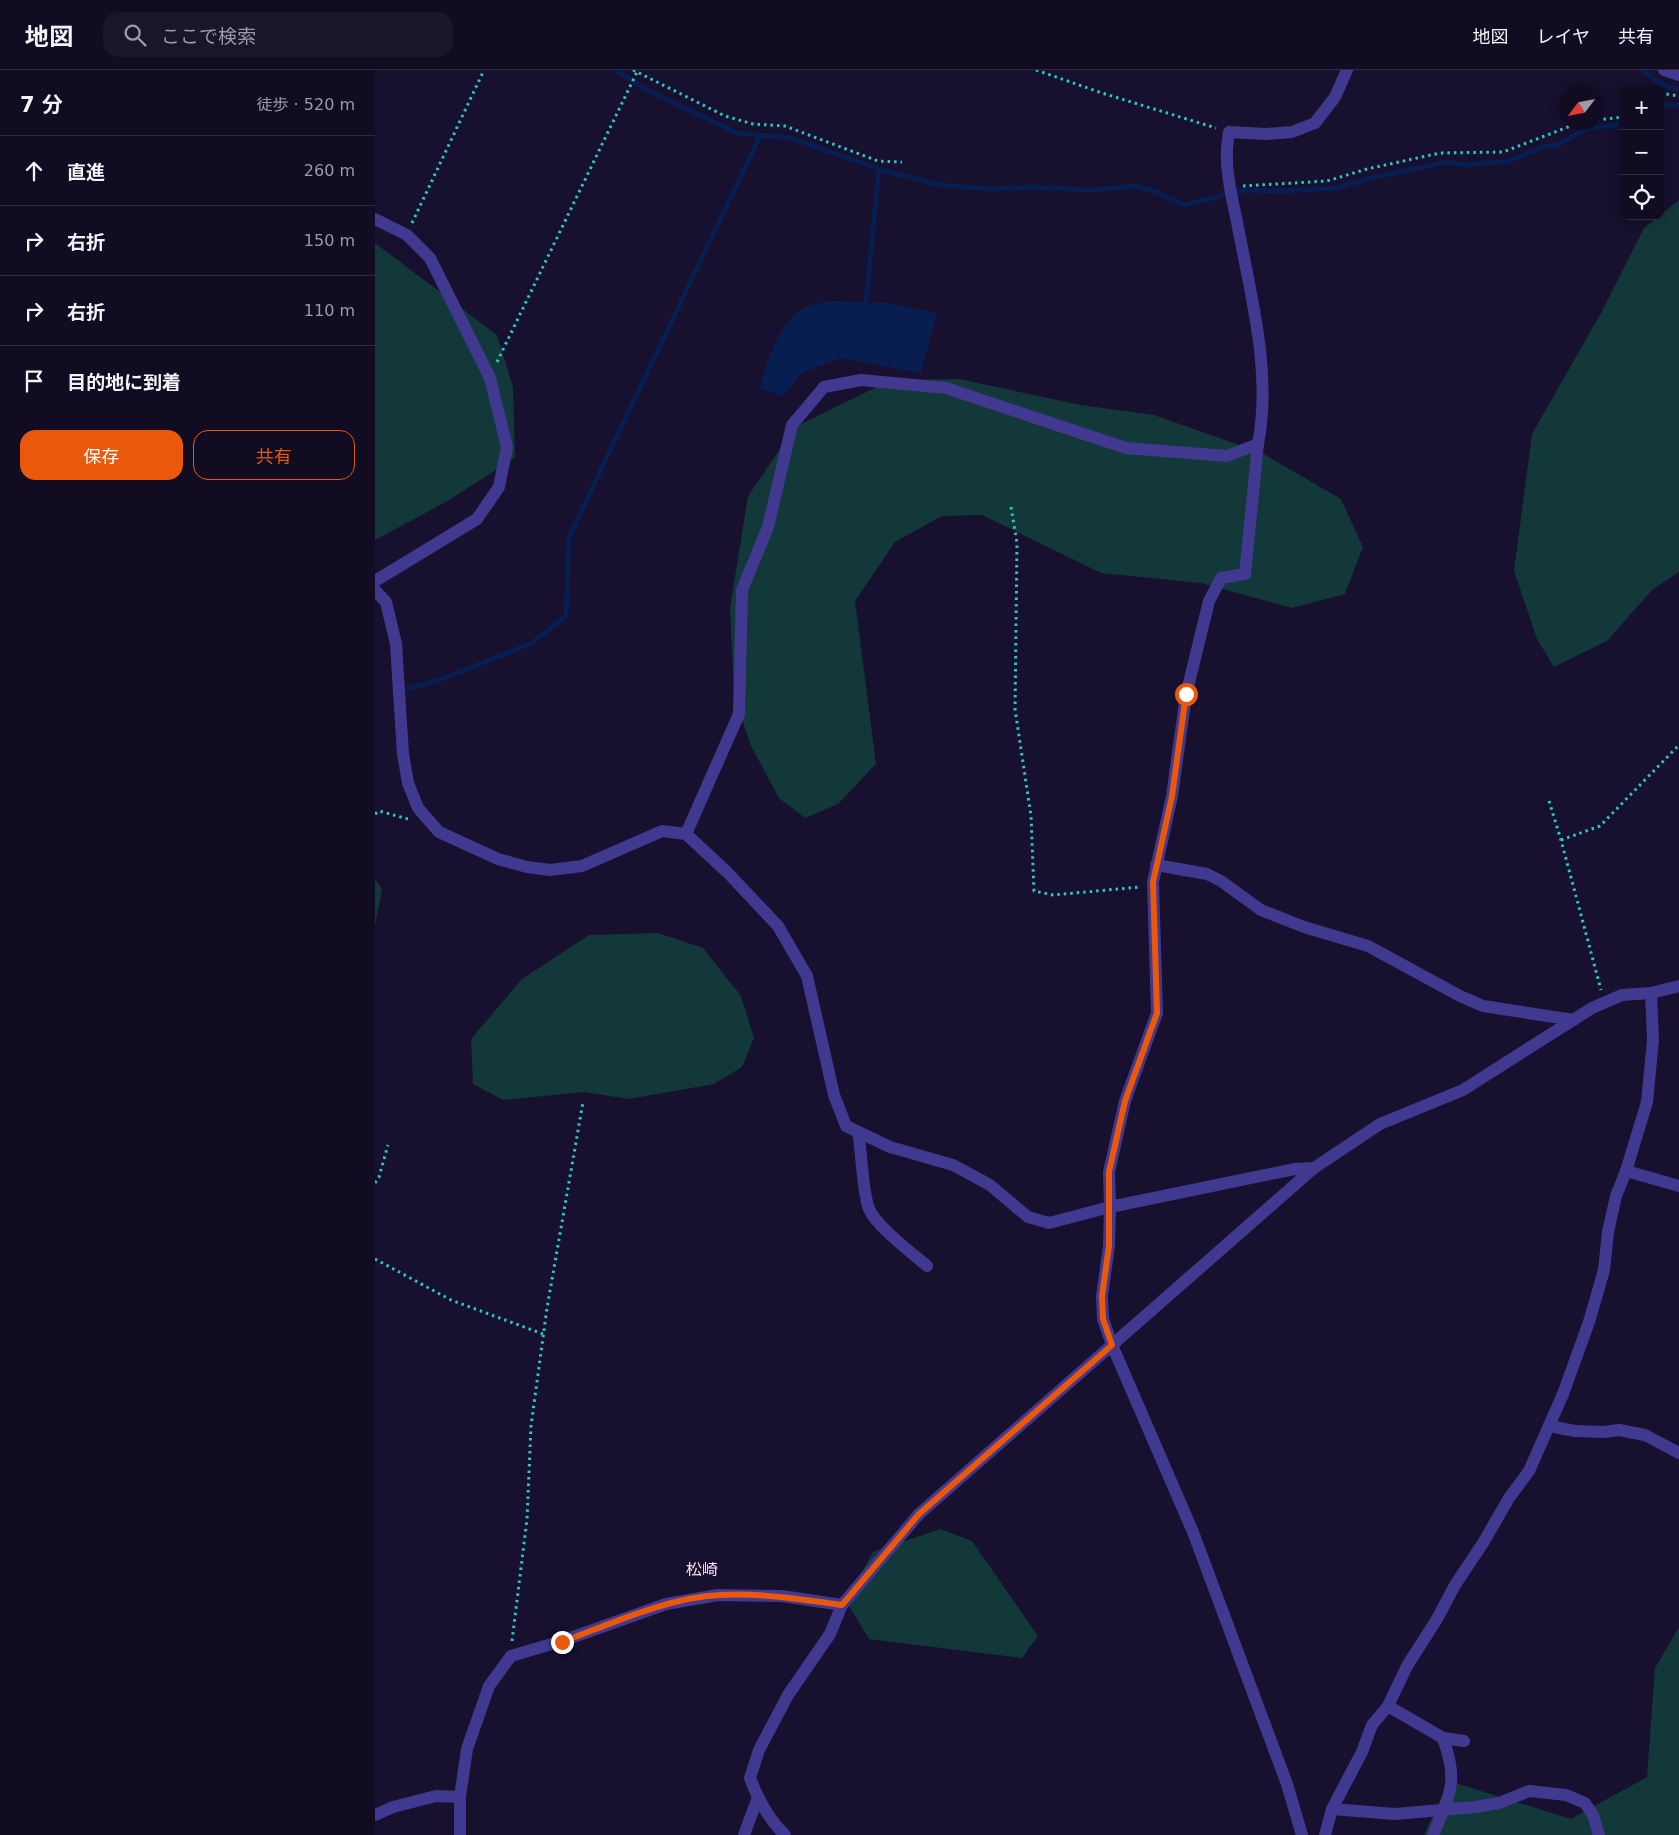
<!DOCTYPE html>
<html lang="ja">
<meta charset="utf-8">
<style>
body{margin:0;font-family:"DejaVu Sans","Noto Sans JP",sans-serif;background:#1a152a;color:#f1f3f6}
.controls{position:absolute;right:15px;top:15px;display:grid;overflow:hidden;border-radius:10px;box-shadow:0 2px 12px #0003}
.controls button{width:45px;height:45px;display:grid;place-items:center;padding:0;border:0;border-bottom:1px solid #302c40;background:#110c22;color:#f1f3f6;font:25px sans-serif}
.compass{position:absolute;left:1184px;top:15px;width:45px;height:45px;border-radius:50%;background:#110c22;box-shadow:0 2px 12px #0003;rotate:238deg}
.stop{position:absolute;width:15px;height:15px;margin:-11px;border:4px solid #ea580c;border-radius:50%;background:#fff}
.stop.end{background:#ea580c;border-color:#fff;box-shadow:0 1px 5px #0008}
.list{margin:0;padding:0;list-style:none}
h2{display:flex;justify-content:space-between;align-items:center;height:65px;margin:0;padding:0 20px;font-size:21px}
h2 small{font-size:16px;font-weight:400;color:#9c9ba5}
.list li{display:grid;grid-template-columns:32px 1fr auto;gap:15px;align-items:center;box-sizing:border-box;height:70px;padding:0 20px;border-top:1px solid #302c40}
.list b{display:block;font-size:19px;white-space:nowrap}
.list em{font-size:16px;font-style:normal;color:#9c9ba5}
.actions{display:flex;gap:10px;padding:15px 20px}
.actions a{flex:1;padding:11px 0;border:1px solid #ea580c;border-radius:15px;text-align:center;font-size:18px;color:#ea580c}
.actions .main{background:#ea580c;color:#fff}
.icon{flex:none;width:28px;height:28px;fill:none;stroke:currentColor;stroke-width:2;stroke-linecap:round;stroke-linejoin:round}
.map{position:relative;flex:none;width:1304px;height:1765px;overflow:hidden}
header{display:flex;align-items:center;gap:30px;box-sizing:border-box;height:70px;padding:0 25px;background:#110c22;border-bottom:1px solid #302c40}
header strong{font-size:24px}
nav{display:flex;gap:28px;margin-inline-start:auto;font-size:18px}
.search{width:350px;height:45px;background:#1a152a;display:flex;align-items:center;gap:12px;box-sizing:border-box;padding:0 18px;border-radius:15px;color:#9c9ba5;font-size:19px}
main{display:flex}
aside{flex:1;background:#110c22}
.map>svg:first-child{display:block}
</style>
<header>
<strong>地図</strong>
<div class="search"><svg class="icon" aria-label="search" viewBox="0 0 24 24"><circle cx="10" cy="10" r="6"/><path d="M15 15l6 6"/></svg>ここで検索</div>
<nav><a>地図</a><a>レイヤ</a><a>共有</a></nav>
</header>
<main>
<aside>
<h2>7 分<small>徒歩 · 520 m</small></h2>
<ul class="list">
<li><svg class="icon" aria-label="ahead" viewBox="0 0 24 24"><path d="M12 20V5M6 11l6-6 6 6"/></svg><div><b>直進</b></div><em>260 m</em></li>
<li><svg class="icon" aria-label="right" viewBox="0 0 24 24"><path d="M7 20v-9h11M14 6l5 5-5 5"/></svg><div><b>右折</b></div><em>150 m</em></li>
<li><svg class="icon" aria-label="right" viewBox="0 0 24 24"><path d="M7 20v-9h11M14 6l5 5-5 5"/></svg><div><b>右折</b></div><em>110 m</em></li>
<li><svg class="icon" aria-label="arrive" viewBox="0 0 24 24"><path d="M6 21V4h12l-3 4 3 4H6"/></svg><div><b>目的地に到着</b></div></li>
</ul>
<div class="actions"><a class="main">保存</a><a>共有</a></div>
</aside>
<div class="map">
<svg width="1304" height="1765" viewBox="0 0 1304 1765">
<rect width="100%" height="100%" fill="#17102e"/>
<g fill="#133839">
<polygon points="1304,130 1304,502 1277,520 1232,571 1179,597 1162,569 1139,501 1157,364 1226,243 1269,158"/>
<polygon points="0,173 122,265 138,317 140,388 69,433 0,470"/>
<polygon points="584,309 706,335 779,345 887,383 966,429 988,477 970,524 917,538 826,513 726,503 607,445 567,446 520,472 480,531 501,694 463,734 430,748 404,728 376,676 359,625 355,538 373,426 420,357 516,310"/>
<polygon points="0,809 7,819 0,856"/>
<polygon points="283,863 328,878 366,926 379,968 367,997 339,1014 254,1029 209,1022 128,1030 98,1014 96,969 147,909 214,865"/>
<polygon points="565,1459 597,1471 663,1566 647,1588 494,1569 471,1531 498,1482"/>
<polygon points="1304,1557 1304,1765 1049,1765 1074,1711 1196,1749 1272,1707 1280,1598"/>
</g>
<path fill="#081e50" d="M456 231 513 233 562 243 546 303 465 288 427 303 408 326 385 319C391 293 403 252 429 238 436 234 447 233 456 231Z"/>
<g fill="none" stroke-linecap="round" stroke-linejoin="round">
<g stroke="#081e50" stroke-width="5">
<polyline points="240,0 272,20 362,63 415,68 507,100 565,115 616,119 658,117 718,120 761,116 778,121 810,135 870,120 907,121 961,118 1000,107 1072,92 1091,95 1134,91 1168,77 1183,75 1210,59 1248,54"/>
<path d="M1268 0C1279 10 1289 17 1304 19"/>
<polyline points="1285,39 1286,34 1304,36"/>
<polyline points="491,232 504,99"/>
<polyline points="34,618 62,611 157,573 191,546 194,467 385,66"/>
</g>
<g stroke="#2ac7c6" stroke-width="3" stroke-dasharray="2.5 4" stroke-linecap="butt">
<polyline points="258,0 350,46 378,54 410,56 503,91 527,92"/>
<polyline points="661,0 727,23 841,58"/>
<polyline points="1285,23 1304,26"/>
<polyline points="1222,50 1248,47"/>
<polyline points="868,116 952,111 992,99 1065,83 1128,82 1206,52"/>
<polyline points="37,153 109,0"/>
<polyline points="122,292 262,2"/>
<polyline points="636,437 642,473 640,639 656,746 659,821 678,825 765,817"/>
<polyline points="1174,731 1186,770 1226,920"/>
<polyline points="0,744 4,741 33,749"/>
<polyline points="1186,770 1225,756 1304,675"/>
<polyline points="0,1113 4,1107 13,1075"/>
<polyline points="0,1189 76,1230 168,1264"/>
<polyline points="137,1571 152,1449 156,1356 172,1238 208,1032"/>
</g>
<g stroke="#413990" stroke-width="12">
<polyline points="1289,0 1304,5"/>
<polyline points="0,149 32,165 55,188 115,308 132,377 124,417 102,449 0,511"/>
<polyline points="883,374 870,504 846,508 834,531 811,625 797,726 778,812 782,943 750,1031 734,1102 735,1137 920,1099 939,1098"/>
<polyline points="0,520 11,532 21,574 28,684 33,713 43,738 64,762 123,789 152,797 175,800 207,796 287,761 311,764 353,803 403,856 432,906 459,1025 471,1056 515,1077 578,1095 615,1115 653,1147 674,1153 735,1137 734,1176 727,1226 728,1249 737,1275 818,1462 912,1714 927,1765"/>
<path d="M311 764 364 644 367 520 393 457 417 355 449 317 486 310 571 318 751 378 852 386 883 374C897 302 876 227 863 157 859 135 852 112 852 89 851 80 853 71 854 62L891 64 917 62 940 53 960 27 972 0"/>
<polyline points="781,795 832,804 846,811 886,840 929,857 993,876 1085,926 1108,936 1199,950"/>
<path d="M483 1062C487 1083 487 1120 494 1139 502 1157 536 1182 552 1196"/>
<polyline points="1251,1101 1304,1116"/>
<polyline points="1174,1356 1200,1361 1229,1362 1244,1360 1270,1365 1304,1383"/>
<polyline points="1013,1636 1068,1668 1089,1671"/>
<polyline points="85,1727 85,1765"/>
<polyline points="957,1739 1020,1744 1100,1737 1124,1733 1154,1721 1191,1725 1210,1733 1218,1745 1224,1765"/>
<polyline points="0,1745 18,1737 61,1726 85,1727 92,1679 114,1616 136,1586 187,1571 291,1534 343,1525 407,1526 467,1535 544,1444 939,1098 1005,1054 1088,1020 1217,938 1247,925 1276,923 1304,916"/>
<polyline points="369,1765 383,1727"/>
<path d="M410 1765C394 1750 383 1729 375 1708L384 1680 413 1625 455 1564 467 1535"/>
<polyline points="950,1765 957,1739 987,1682 997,1655 1013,1636 1032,1596 1062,1549 1080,1515 1108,1473 1134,1428 1154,1401 1188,1324 1214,1252 1229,1200 1233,1162 1241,1126 1251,1101 1272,1032 1278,970 1276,923"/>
<path d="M1058 1765C1075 1724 1084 1713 1068 1668"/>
</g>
</g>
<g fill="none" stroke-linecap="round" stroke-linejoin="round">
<path stroke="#ea580c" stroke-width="6" d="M187 1572C235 1554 294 1527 345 1525 386 1523 426 1529 467 1535L544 1444 737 1275 728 1249 727 1226 734 1176V1102L750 1031 782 943 778 812 797 726 811 624"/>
</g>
<g text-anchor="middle" stroke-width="5" stroke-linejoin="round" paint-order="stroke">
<g font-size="16" fill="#ffe0f2" stroke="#17102e">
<text x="327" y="1505">松崎</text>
</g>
</g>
</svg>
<div class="controls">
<button>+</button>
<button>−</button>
<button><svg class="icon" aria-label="locate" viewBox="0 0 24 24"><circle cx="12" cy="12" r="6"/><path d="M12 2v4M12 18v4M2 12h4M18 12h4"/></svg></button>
</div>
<svg class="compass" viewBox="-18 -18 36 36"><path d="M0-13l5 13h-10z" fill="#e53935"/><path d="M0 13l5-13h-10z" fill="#9c9ba5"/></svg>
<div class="stop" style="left:811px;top:624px"></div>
<div class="stop end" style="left:187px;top:1572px"></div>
</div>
</main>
